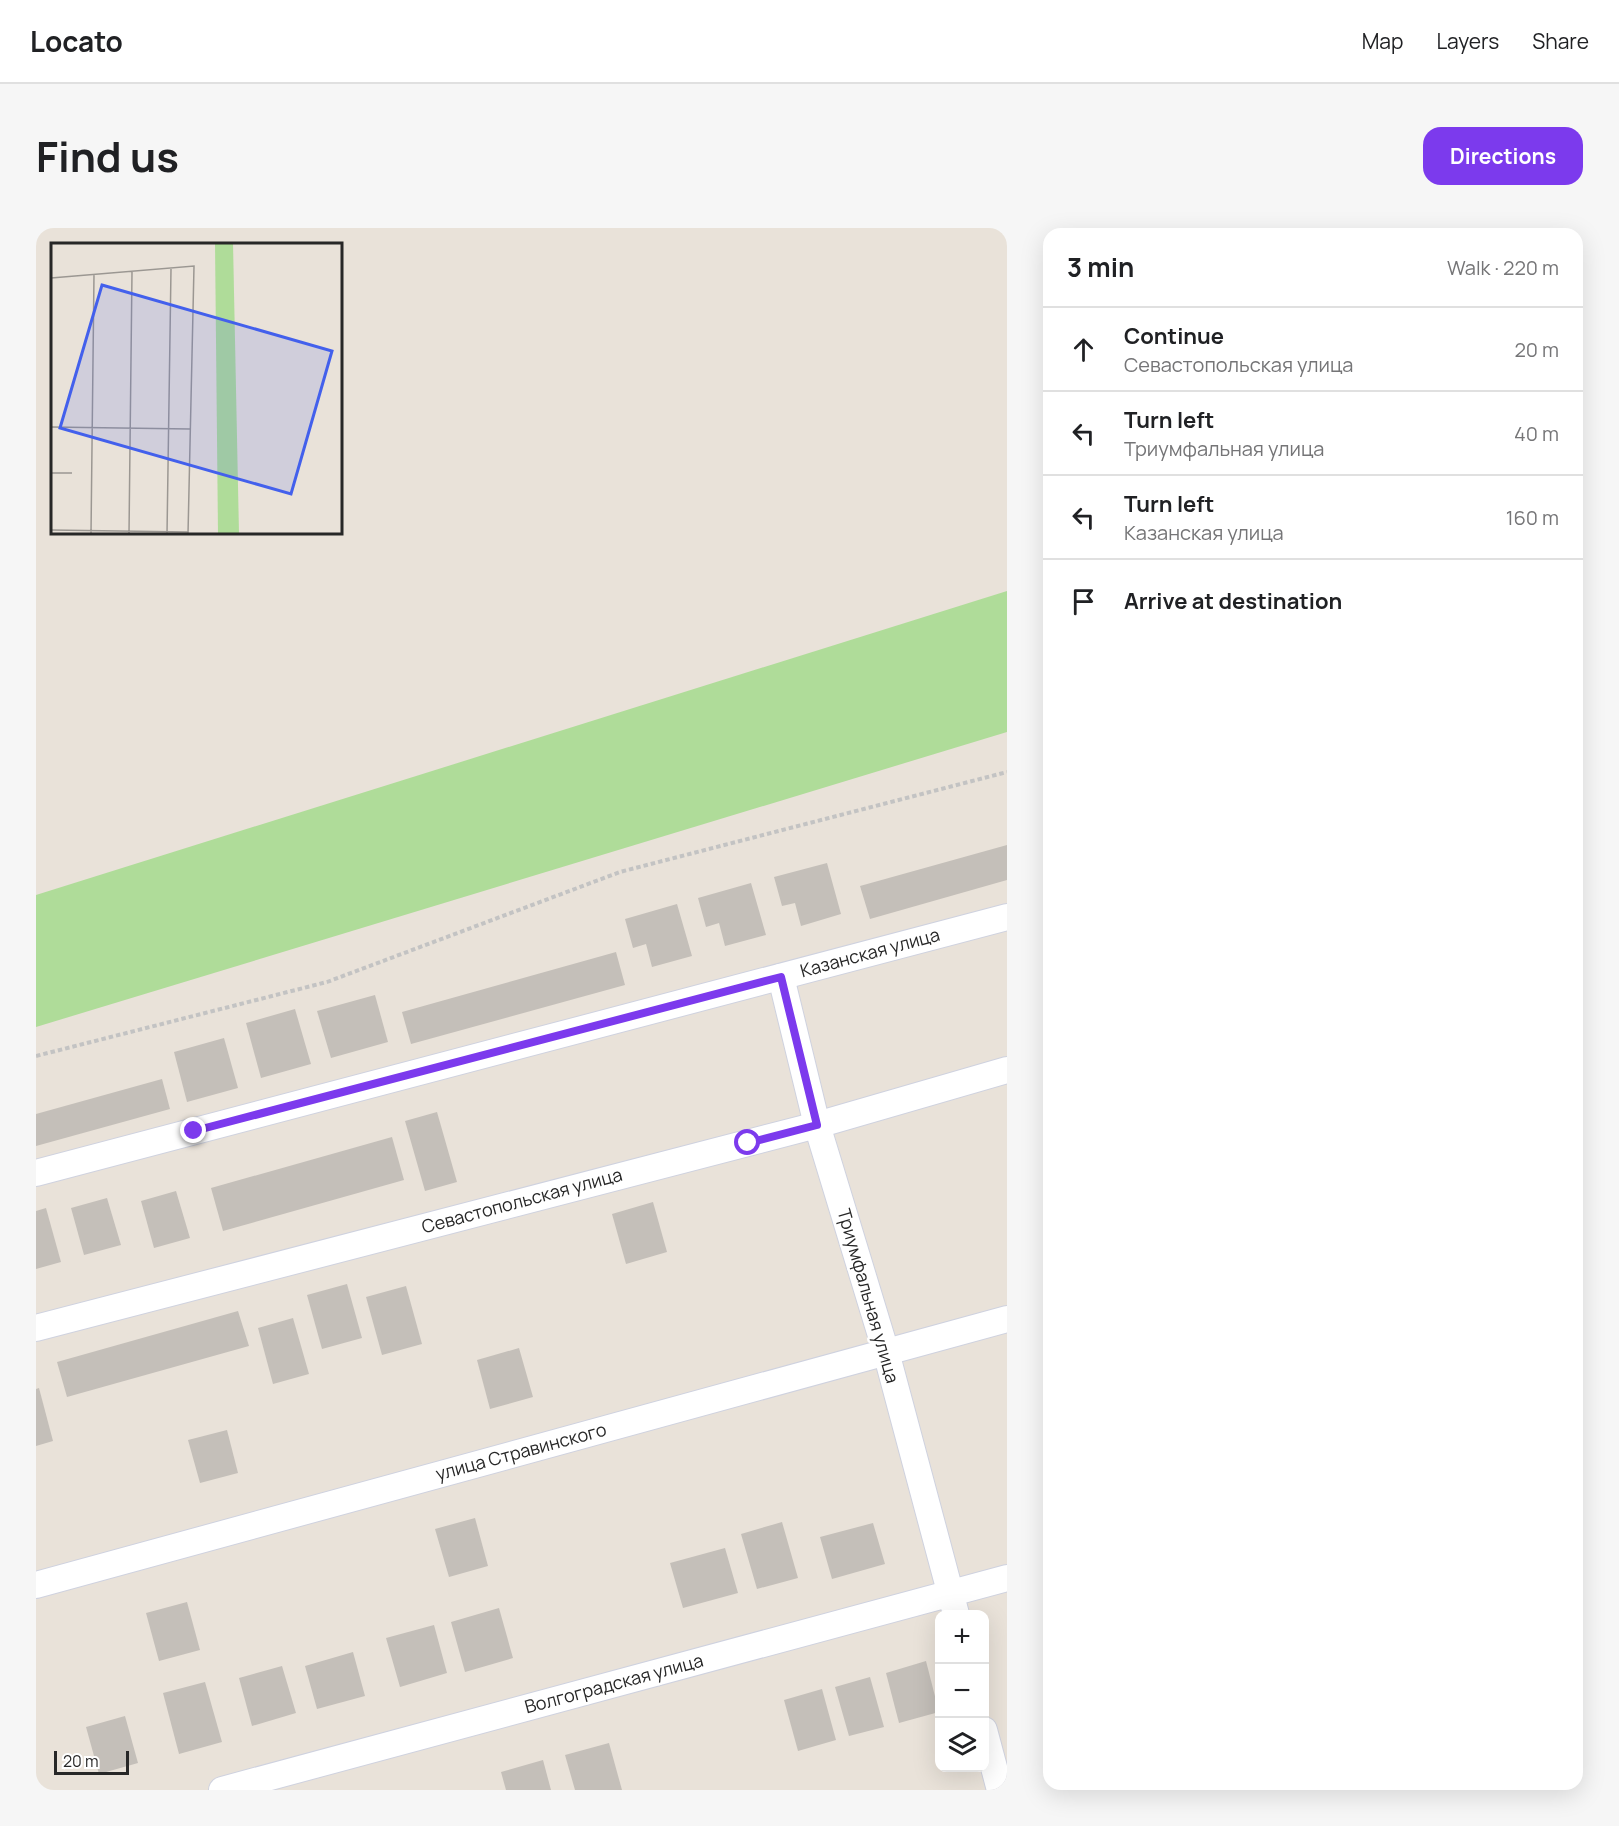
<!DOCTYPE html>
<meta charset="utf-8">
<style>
body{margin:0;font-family:Manrope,sans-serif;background:#f6f6f6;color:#202124}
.controls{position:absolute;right:18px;bottom:18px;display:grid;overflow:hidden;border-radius:12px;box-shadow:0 6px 24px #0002}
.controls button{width:54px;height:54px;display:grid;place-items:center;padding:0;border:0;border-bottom:2px solid #e0e0e0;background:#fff;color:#202124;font:30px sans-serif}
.scale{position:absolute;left:18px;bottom:15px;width:75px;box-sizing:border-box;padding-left:6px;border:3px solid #272727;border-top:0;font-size:16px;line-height:21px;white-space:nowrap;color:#272727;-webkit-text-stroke:4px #fff;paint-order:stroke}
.stop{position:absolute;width:18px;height:18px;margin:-14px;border:4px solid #7c3aed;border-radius:50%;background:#fff}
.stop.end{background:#7c3aed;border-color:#fff;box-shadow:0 2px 6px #0008}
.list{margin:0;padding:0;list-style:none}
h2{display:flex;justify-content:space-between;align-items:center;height:78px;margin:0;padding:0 24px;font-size:26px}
h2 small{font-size:20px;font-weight:400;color:#757577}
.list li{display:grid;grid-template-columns:39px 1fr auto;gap:18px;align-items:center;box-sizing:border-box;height:84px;padding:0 24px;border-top:2px solid #e0e0e0}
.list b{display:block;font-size:22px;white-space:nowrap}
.list p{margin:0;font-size:20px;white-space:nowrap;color:#757577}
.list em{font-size:20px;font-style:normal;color:#757577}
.icon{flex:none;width:33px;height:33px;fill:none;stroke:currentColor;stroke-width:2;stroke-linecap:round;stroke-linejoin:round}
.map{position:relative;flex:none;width:971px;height:1562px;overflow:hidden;border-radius:18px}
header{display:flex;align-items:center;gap:36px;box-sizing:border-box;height:84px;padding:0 30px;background:#fff;border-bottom:2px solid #e0e0e0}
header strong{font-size:28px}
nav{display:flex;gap:33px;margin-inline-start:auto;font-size:21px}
.intro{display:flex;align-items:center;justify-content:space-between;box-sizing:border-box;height:144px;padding:0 36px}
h1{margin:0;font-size:42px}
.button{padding:15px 27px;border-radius:18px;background:#7c3aed;color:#fff;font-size:21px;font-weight:700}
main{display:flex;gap:36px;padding:0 36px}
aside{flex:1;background:#fff;border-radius:18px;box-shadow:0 6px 24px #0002}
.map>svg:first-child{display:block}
</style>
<header>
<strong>Locato</strong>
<nav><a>Map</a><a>Layers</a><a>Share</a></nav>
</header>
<div class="intro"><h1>Find us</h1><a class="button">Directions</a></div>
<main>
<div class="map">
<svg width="971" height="1562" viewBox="0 0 971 1562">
<rect width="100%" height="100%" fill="#e9e2d9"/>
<polygon fill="#afdc99" points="971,363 971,504 0,799 0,667"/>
<g fill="#c4bfb9">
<polygon points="971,617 971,652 834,691 824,658"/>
<polygon points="791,635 805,686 765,698 759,675 746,678 738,649"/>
<polygon points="715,655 730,707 689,718 683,695 670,699 662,670"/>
<polygon points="641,676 656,728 616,739 610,716 597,720 589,691"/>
<polygon points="580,724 589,757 375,816 366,784"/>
<polygon points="339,767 352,814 295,830 281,783"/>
<polygon points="259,781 275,836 225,850 210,795"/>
<polygon points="188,810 202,860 151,874 138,824"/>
<polygon points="126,851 134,881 0,918 0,886"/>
<polygon points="401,884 421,954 389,963 369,893"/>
<polygon points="356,909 368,952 187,1003 175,960"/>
<polygon points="140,963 154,1010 118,1020 105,973"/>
<polygon points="71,970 85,1017 48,1027 35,980"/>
<polygon points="617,974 631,1024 590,1036 576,986"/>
<polygon points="10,980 25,1034 0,1041 0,983"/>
<polygon points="311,1056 326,1110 286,1121 271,1067"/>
<polygon points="370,1058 386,1116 346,1127 330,1069"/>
<polygon points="202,1083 213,1118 31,1169 21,1134"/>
<polygon points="257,1090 273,1146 237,1156 222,1100"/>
<polygon points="483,1120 497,1169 454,1181 441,1132"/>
<polygon points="3,1160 17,1213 0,1218 0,1161"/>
<polygon points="191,1202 202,1245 164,1255 152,1212"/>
<polygon points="439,1290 452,1338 413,1349 399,1301"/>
<polygon points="746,1294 762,1350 721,1361 705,1306"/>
<polygon points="837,1295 849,1336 796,1351 784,1309"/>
<polygon points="689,1320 702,1365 647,1380 634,1335"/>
<polygon points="151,1374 164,1422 123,1433 110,1385"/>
<polygon points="463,1380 477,1430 429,1444 415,1394"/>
<polygon points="398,1397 411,1445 364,1459 350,1410"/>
<polygon points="317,1424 329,1468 281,1481 269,1438"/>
<polygon points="890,1433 903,1484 863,1495 850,1445"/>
<polygon points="246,1438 260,1485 216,1498 203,1450"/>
<polygon points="834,1449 848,1499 813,1508 799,1459"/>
<polygon points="169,1454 186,1514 143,1526 127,1465"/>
<polygon points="786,1461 800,1512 762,1523 748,1472"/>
<polygon points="89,1488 102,1535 63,1546 50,1499"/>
<polygon points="573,1515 586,1562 539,1562 529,1527"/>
<polygon points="507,1532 515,1562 470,1562 465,1544"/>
</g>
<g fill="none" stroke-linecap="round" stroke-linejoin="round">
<g stroke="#cfd2df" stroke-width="28">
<g id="street">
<polyline points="745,749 781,897 850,1124 920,1386"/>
<polyline points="0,945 971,689"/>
<polyline points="0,1100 781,897 971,842"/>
<polyline points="0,1357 971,1091"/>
<polyline points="948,1502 964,1562"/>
<polyline points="186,1562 971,1350"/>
</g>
</g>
<polyline stroke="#c3c3c3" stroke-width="4" stroke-dasharray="4.5 3" stroke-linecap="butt" points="0,828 291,754 584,644 971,544"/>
<use href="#street" stroke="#fff" stroke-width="26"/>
</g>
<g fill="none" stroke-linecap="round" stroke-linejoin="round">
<polyline stroke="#7c3aed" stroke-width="8" points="158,903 745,749 781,897 712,915"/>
</g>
<g text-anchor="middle" stroke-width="5" stroke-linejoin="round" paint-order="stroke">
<g font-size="18" fill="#272727" stroke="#fff">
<text transform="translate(834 725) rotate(-15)" y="6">Казанская улица</text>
<text transform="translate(486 973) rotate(-15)" y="6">Севастопольская улица</text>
<text transform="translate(832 1068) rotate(74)" y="6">Триумфальная улица</text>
<text transform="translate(485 1224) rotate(-15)" y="6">улица Стравинского</text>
<text transform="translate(578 1456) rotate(-15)" y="6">Волгоградская улица</text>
</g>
</g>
<g transform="translate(15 15)">
<rect width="291" height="291" fill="#e9e2d9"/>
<path d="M164 0H182L188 291H167Z" fill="#afdc99"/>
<path fill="none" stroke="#9b9792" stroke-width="1.5" d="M0 35 143 23 137 291M0 73V35M0 184 139 186M0 230H21M0 287 137 289M40 291 43 31M78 291 81 29M116 291 120 26"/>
<path fill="#4360ec" fill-opacity="0.15" stroke="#4360ec" stroke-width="3" d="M51 42 281 108 240 251 9 185Z"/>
<rect width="291" height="291" fill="none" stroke="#272727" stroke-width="3"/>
</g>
</svg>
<div class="controls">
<button>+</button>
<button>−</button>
<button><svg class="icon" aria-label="layers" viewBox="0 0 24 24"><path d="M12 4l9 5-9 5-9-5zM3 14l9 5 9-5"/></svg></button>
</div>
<div class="scale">20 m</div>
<div class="stop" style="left:712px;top:915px"></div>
<div class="stop end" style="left:158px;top:903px"></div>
</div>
<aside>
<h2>3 min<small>Walk · 220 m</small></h2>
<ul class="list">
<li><svg class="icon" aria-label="ahead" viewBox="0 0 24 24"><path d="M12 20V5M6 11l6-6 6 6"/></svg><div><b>Continue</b><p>Севастопольская улица</p></div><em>20 m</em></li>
<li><svg class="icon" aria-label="left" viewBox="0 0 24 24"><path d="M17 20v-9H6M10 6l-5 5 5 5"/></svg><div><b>Turn left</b><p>Триумфальная улица</p></div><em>40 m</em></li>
<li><svg class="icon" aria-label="left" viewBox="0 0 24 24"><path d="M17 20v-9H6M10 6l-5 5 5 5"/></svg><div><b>Turn left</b><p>Казанская улица</p></div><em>160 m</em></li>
<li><svg class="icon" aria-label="arrive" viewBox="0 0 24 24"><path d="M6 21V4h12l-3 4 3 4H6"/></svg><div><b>Arrive at destination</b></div></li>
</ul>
</aside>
</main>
